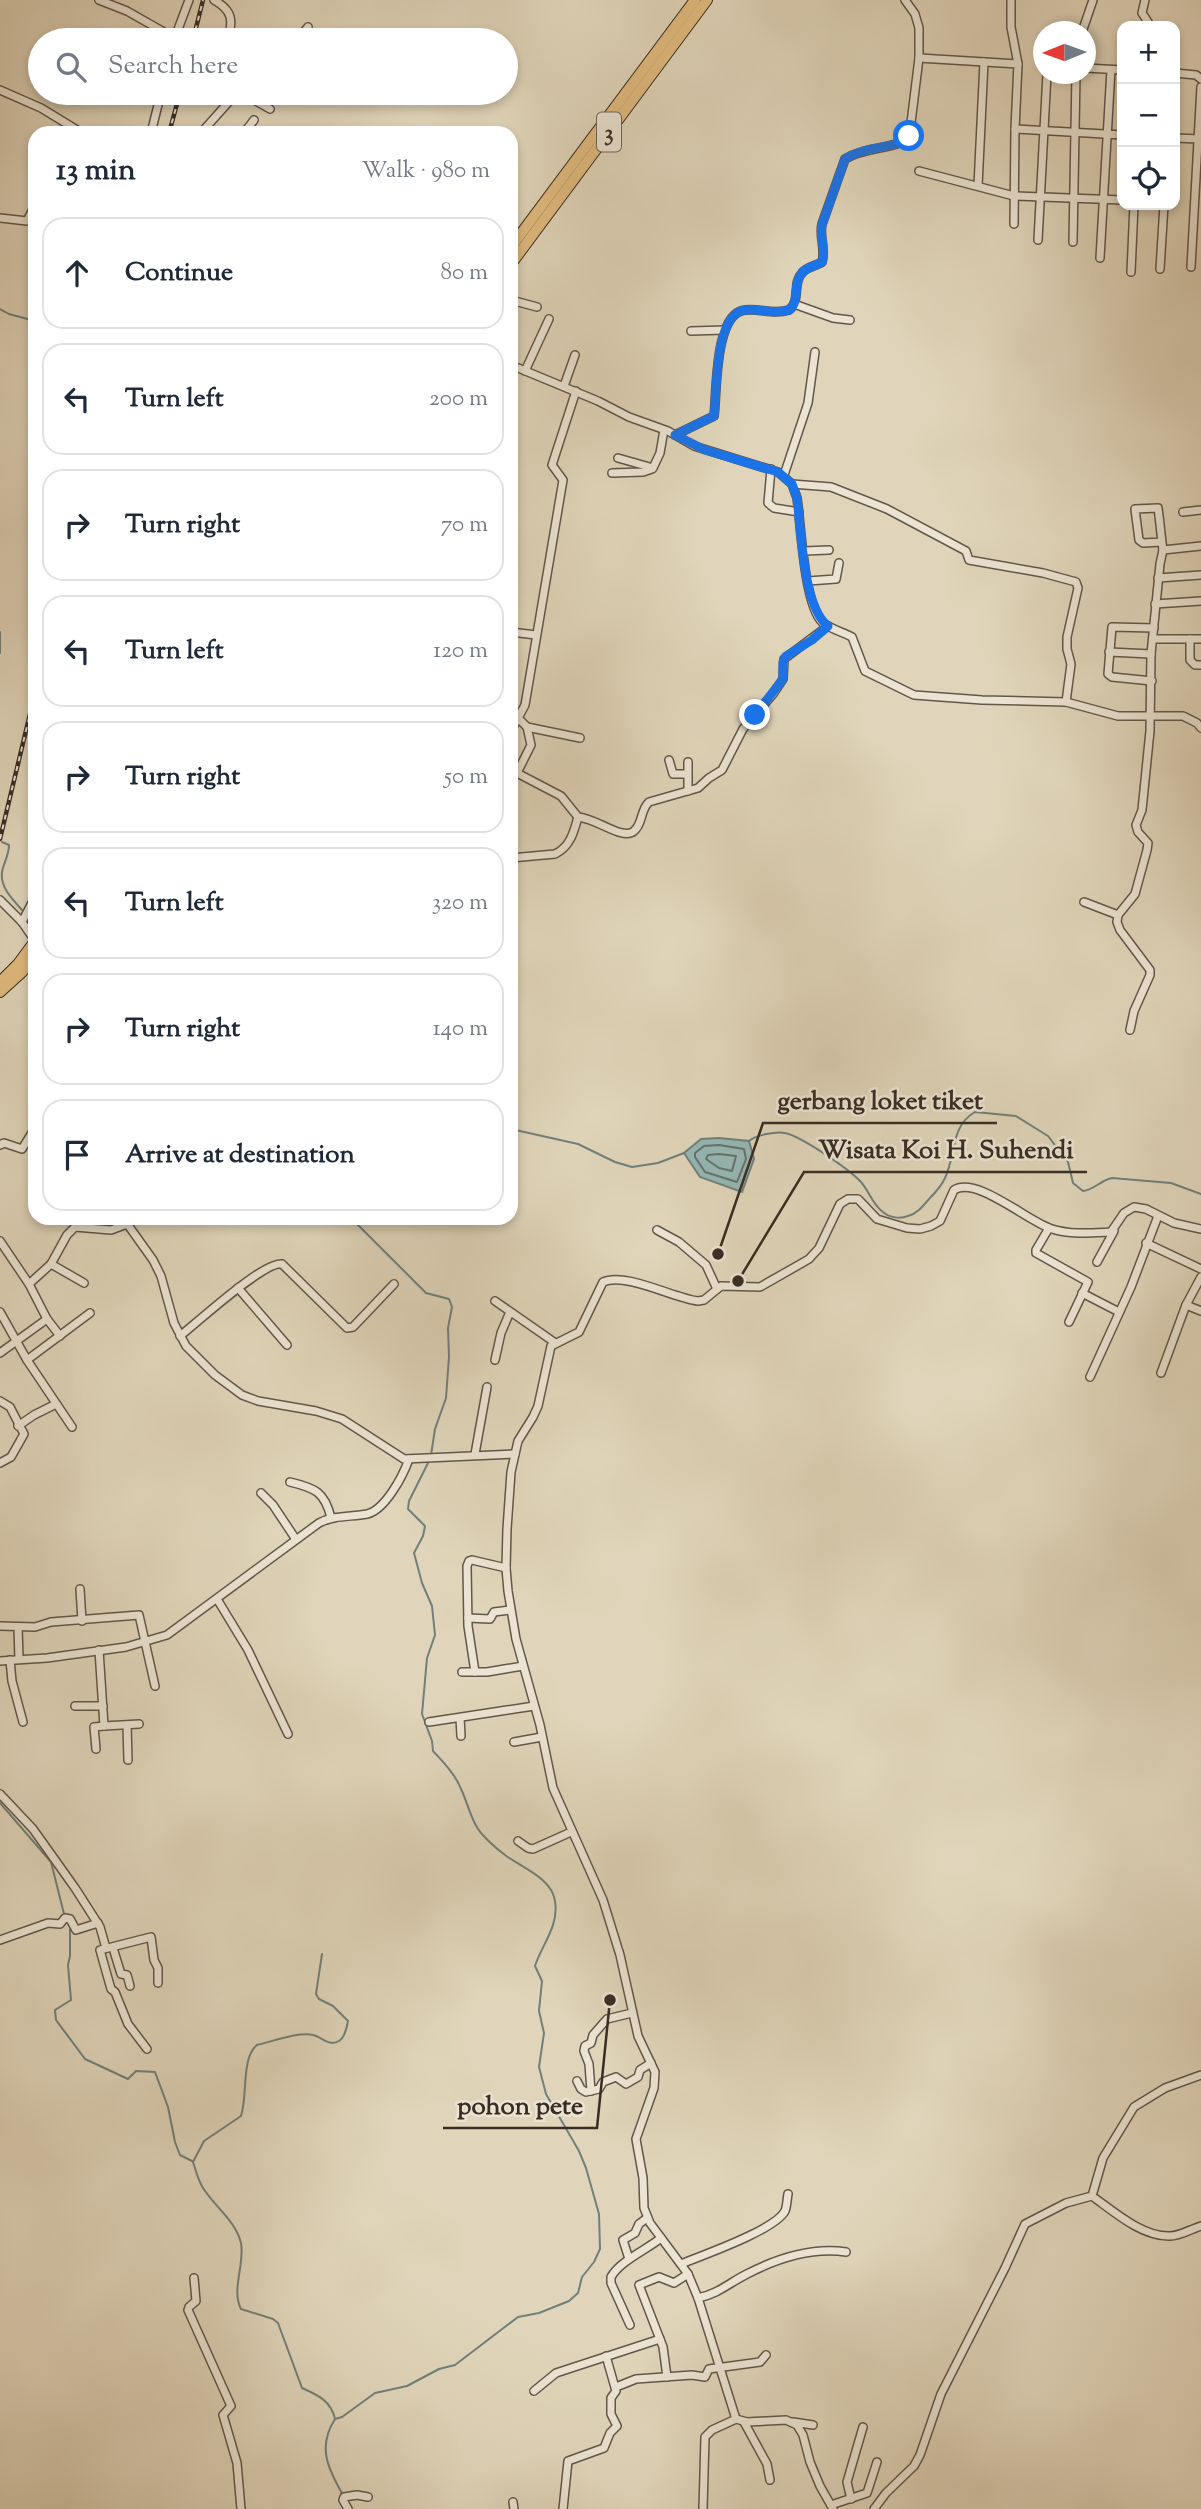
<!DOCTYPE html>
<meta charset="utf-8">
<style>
body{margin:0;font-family:"Sorts Mill Goudy",serif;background:#f2f2f3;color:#1f2937}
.controls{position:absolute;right:21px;top:21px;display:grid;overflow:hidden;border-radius:14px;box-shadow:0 4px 10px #0003}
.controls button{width:63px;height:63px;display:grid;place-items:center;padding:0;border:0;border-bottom:2px solid #e0e1e3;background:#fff;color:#1f2937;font:35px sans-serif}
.compass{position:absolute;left:1033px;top:21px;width:63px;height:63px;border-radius:50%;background:#fff;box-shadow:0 4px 10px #0003;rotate:269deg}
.stop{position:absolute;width:21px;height:21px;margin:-16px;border:5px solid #1a73e8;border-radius:50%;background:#fff}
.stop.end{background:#1a73e8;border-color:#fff;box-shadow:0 2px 7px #0008}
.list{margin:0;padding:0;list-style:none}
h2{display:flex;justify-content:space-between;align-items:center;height:91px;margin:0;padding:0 28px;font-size:30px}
h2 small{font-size:23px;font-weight:400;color:#747a83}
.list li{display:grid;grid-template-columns:46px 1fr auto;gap:21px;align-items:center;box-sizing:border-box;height:112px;margin:0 14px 14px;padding:0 14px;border:2px solid #e0e1e3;border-radius:21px}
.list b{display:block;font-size:26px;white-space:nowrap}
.list em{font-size:23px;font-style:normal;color:#747a83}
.icon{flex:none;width:38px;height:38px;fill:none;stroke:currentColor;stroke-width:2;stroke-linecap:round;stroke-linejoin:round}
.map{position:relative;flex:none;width:1201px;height:2509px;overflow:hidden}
.search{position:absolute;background:#fff;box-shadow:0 4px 10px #0003;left:28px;top:28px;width:490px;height:77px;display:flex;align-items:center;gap:18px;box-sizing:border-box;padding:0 24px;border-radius:38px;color:#747a83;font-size:26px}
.panel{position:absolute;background:#fff;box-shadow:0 4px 10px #0003;left:28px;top:126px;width:490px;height:1099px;border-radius:21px}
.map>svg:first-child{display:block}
</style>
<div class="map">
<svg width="1201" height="2509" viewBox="0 0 1201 2509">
<rect width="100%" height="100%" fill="#e0d5ba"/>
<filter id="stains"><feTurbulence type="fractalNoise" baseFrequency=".00286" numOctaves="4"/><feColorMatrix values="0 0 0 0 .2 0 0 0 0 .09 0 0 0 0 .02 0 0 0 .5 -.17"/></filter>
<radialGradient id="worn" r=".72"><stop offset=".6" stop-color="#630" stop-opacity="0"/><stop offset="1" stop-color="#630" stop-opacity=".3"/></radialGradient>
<polygon fill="#95b8b5" stroke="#70807b" stroke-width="2" points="719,1138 749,1141 754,1159 742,1192 700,1177 684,1153 701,1139"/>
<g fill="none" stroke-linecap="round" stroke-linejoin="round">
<g stroke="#66726c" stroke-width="2">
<polygon points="719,1145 744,1149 746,1159 737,1182 705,1172 695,1157 695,1153 704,1146"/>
<polygon points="719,1154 736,1156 732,1171 719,1168 706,1159 708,1155"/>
</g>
<g stroke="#70807b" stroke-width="2">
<polyline points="0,309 9,314 35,321"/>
<polyline points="0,632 0,653"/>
<path d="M2 842 9 845C9 855 4 862 2 872 0 887 12 899 22 910"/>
<polyline points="511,1129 578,1144 615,1162 632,1167 658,1163 684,1153"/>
<path d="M749 1141C756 1135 776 1131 785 1133 801 1136 850 1170 861 1182 869 1191 873 1205 883 1212 890 1218 900 1219 908 1216 918 1213 923 1206 929 1199 935 1193 941 1187 945 1178 956 1156 950 1126 975 1112L1016 1116 1048 1136 1068 1162 1073 1183 1083 1191C1094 1190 1101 1180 1112 1178L1171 1183 1201 1194"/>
<polyline points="351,1218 426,1293 449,1299 452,1307 448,1328 449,1357 446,1398 435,1429 431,1455"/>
<polyline points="0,1803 51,1862 64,1914"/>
<polyline points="70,1925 70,1956 68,1965 71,2000 55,2010 56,2020 85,2059 128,2079 136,2071 155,2072 168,2107 175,2142 180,2155 192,2161"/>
<path d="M322 1954 316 1994 319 1999 333 2006 348 2021C347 2027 345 2037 339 2041 329 2047 322 2037 313 2035 300 2031 271 2042 257 2045 241 2058 248 2094 241 2116L204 2141 193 2162C196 2171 198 2180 203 2188 215 2207 235 2220 241 2243 245 2264 231 2290 241 2309L273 2319 278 2323 302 2388C318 2395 331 2401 335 2419 317 2447 328 2469 343 2495"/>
<path d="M335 2419 342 2417 375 2393 407 2386 439 2369 455 2365 518 2317 539 2313 569 2301 578 2293 582 2277 594 2262 600 2249 599 2214 586 2168 579 2151 546 2094 539 2067 544 2033 539 2011 542 1981 535 1966C542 1944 559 1927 555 1901 552 1878 521 1867 505 1855 497 1849 488 1841 481 1833 471 1822 468 1803 461 1789 455 1774 444 1763 433 1751L432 1741 422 1714 427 1658 435 1635 432 1606 422 1583 414 1553 423 1536 425 1526 408 1509 409 1501 429 1461"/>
</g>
<g stroke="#62574a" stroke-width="10">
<g id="minor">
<polyline points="99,0 127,11 178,40"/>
<path d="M214 0C233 11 233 20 228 40"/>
<polyline points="1011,0 1011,27 1018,64"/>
<polyline points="1145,0 1142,13 1148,22"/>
<polyline points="1082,32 1093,0"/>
<polyline points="174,40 189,0"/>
<polyline points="297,40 308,27"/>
<polyline points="919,58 1018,64 1015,129 1122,135"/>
<polyline points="1086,68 1122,70"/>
<polyline points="1175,73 1196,75 1201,79"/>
<polyline points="0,90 41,108 82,133"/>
<polyline points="143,93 160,98"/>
<polyline points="249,97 270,109"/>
<polyline points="151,133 161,93"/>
<polyline points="201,133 234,96 249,97 251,93"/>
<polyline points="244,133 254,120"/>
<polyline points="1175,138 1200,139"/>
<polyline points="919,171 1014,196 1122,200"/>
<polyline points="978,186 984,62"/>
<polyline points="0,218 27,221 35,205"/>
<polyline points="1014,224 1015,129"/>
<polyline points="1038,240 1047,74"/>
<polyline points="1073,242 1076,74"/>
<polyline points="1100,258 1111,70"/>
<polyline points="1191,267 1201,87"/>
<polyline points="1160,269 1164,205"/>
<polyline points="1131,272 1134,205"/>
<polyline points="511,300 537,307"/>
<polyline points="794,304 833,318 850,320"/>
<polyline points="691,331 725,330"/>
<path d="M511 365 598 401 629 417 668 431 694 446 778 472 792 484 797 498C801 525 804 604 822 622 830 629 843 632 852 637L865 671 914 695 982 700 1066 702 1118 716H1183L1197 723 1201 728"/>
<polyline points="525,371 549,319"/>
<polyline points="564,386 575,355"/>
<path d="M675 435 714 416C717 394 714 313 745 310 759 308 774 315 789 310 801 301 792 283 802 273 806 267 816 266 822 262 826 249 819 237 822 224L845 159C864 147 889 150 909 139L919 58V28L915 14 905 0"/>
<polyline points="618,458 653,468 660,453 664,430"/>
<polyline points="771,469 768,503 774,508 799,512"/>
<polyline points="612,473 643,472 652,469"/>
<polyline points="784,475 808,403 815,352"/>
<polyline points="792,484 831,487 887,509 966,551 969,560 1043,573 1076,582 1078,588 1067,637 1067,649 1071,664 1066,702"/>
<polyline points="1183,512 1201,510"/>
<path d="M1162 542 1143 543 1139 540 1135 509 1158 508C1160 522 1161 536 1163 550"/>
<polyline points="804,551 829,550"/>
<polyline points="1158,578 1201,575"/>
<polyline points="808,581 836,579 839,563"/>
<polyline points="1155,604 1201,601"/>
<polyline points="511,632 536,635"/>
<polyline points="1153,639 1201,639"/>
<polyline points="1190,639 1190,660 1195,665 1201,665"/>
<polyline points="1109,652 1151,654"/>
<polyline points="1152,681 1112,677 1108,674 1112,627 1154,628"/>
<polyline points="519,719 527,727 580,738"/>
<polyline points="527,727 531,745 517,773 561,796 578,817"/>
<polyline points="511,731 525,705 563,480 552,465 576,391"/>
<polyline points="669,760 673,774 687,774"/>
<polyline points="688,762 688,791"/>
<path d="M511 858 555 854C570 847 574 832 578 817 596 818 623 841 634 831 643 824 640 810 649 802L698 788 709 778 722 770 743 729 773 694 783 679 784 659 828 626"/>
<polyline points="0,900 22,922 35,941"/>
<polyline points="1084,902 1118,915"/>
<polyline points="22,922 35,897"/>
<polyline points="1130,1030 1134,1011 1150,975 1150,970 1120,930 1117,922 1118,915 1135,894 1147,850 1148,843 1138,832 1136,825 1142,810 1150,731 1151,654 1160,564 1163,550 1201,546"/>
<polyline points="0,1145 4,1143 22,1149 35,1128"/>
<polyline points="123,1218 153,1260 161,1276 174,1323 186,1346 215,1375 242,1395 258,1401 316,1411 342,1419 404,1459 515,1454"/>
<polyline points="1049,1228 1036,1250 1036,1253 1088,1282 1069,1322"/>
<polyline points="657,1230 679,1242 706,1265 717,1289"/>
<polyline points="0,1241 29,1284 47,1319 0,1353"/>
<polyline points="1146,1243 1201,1269"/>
<polyline points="1097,1262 1114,1231"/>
<polyline points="51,1264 84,1283"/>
<polyline points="29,1284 51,1264 67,1235 75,1227 111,1230 127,1224"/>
<polyline points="238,1288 287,1345"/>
<polyline points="1082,1293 1119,1312"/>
<polyline points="495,1301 554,1342"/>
<polyline points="1186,1305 1201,1311"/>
<polyline points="0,1312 27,1360 72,1427"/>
<polyline points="47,1319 60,1336"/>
<path d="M180 1336C198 1322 264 1261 282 1264L347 1328 353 1327 394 1284"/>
<polyline points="27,1360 90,1313"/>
<polyline points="495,1360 501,1333 510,1312"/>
<polyline points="1161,1373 1186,1305 1201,1277"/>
<polyline points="1090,1377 1131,1287 1158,1216"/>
<polyline points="0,1401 10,1407 24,1434 11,1457 0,1463"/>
<polyline points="18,1426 34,1415 56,1404"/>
<polyline points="475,1454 487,1387"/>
<path d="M290 1482C315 1488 325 1492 331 1518"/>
<polyline points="261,1493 273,1505 295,1538"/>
<polyline points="80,1589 82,1621"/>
<polyline points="217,1599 248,1650 288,1734"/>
<polyline points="468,1618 490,1619 494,1612 510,1610"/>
<polyline points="0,1626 35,1627 51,1622 139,1615 155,1686"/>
<polyline points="18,1627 19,1659"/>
<polyline points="99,1650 104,1726 139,1724"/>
<polyline points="10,1660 12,1681 23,1722"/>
<path d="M0 1661 47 1658 126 1647 167 1635 319 1523C334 1515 351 1517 367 1514 385 1510 403 1476 409 1459"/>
<polyline points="462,1672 487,1672 523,1666"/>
<polyline points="475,1672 468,1626 467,1566 469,1561 472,1560 506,1568"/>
<polyline points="75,1706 103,1706"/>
<polyline points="460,1718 461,1736"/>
<polyline points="429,1722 534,1706"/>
<polyline points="127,1725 128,1760"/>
<polyline points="514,1742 542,1737"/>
<polyline points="96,1749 94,1727 104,1726"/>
<polyline points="0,1794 33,1829 75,1888 100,1927 106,1948"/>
<polyline points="518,1841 528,1848 533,1849 571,1832"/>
<polyline points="0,1940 48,1923 60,1924 65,1918 70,1919 76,1930 98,1923"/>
<polyline points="113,1948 121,1974 127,1975 130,1986"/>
<polyline points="147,2049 128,2024 115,1992 111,1989 100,1950 151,1937 154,1960 158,1968 158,1983"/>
<polyline points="577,2081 581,2089 586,2092 599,2089 603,2082 616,2077 626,2084 638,2077 640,2070 651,2063"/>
<polyline points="591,2091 589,2064 584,2051 585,2046 591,2043 593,2035 607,2019 632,2013"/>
<path d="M1092 2196C1113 2211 1142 2237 1170 2236 1180 2236 1191 2229 1201 2226"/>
<polyline points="629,2259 623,2240 635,2233 639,2224 647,2218"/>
<path d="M681 2264C703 2255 775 2230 785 2211 787 2206 787 2199 788 2194"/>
<polyline points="194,2278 196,2301 189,2307 188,2310 231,2406 223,2415 237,2463 241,2509"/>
<path d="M698 2298C718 2294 729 2283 747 2274 778 2258 811 2247 846 2252"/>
<path d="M630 2325 611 2283V2277C620 2261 646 2250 661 2238"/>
<polyline points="667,2377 663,2347 639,2285 659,2277 674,2283 688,2274"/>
<polyline points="616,2387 636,2379 692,2375 705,2377 709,2369 760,2362 766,2355"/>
<polyline points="534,2391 556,2373 660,2339"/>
<polyline points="744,2422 767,2464 770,2480"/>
<polyline points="793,2422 813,2425"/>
<polyline points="851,2499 847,2482 863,2427"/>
<polyline points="513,2502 514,2509"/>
<polyline points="831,2505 867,2493 877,2462"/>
<polyline points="348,2509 343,2500 344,2497 357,2495 368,2497"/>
<polyline points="563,2509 568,2461 604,2448 610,2433 617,2426 611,2414 611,2398 616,2391 606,2356"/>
<polyline points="703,2509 705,2437 712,2430 736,2419"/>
<path d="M833 2509 820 2486 810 2462 803 2435 797 2425 786 2420 747 2422 736 2419 698 2298 688 2274 650 2223 644 2208 643 2178 636 2139 654 2088 655 2072 638 2036 620 1955 603 1900 553 1788 540 1725 516 1639 508 1591 506 1568 507 1529 511 1472 518 1441 533 1417 538 1406 551 1346 579 1332 603 1282C626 1272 673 1298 698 1301L704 1300 721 1286 760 1287 809 1259 819 1248 840 1204 848 1199H858L877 1219 907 1228 920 1229 931 1226 940 1221 954 1190C977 1176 1027 1221 1052 1229 1072 1235 1091 1233 1111 1232L1124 1213 1134 1207 1146 1209 1174 1223 1201 1229"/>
<polyline points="874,2509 886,2493 914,2466 920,2455 941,2394 1005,2268 1025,2224 1066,2203 1092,2196 1103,2158 1134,2107 1165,2088 1201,2075"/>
</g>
</g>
<g stroke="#382d24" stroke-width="12">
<g id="major">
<polyline points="511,247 695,0"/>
<polyline points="511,264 707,0"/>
<polyline points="0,982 18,964 35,941"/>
<polyline points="0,992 22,972 35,956"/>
</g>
</g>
<use href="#minor" stroke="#ebe4d2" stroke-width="7"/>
<use href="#major" stroke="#e0ba7d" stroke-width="10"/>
<g stroke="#382d24" stroke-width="4.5">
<g id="rail">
<polyline points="193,40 203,0"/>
<polyline points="169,133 180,93"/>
<polyline points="0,839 35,693"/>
</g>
</g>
<use href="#rail" stroke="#ebe4d2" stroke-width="2" stroke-dasharray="5" stroke-linecap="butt"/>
</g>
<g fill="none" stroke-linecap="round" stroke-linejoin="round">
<path stroke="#1a73e8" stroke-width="9" d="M755 715 783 679V662L786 656 812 640 828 626C803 607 801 529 797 498L792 484 778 472 705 450 675 435 714 416C717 394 714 313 745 310 760 308 774 315 789 310 801 301 792 283 802 273 806 267 816 266 822 262 827 249 819 238 822 225L845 159C863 147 887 148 907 141L909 136"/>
</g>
<g text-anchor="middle" stroke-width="5" stroke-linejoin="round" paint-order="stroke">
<rect fill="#ebe4d2" stroke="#6e6458" stroke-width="2" x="597" y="112.5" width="24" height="39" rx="5"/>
<g font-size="23" font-weight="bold" fill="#382d24">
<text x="609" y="140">3</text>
</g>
</g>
<path fill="none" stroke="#382d24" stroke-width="2.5" d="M718 1254L763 1123H997M738 1281L804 1172H1087M610 2000L597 2128H443"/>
<g fill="#382d24" stroke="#ebe4d2" stroke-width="2.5">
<circle cx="718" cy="1254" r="7"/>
<circle cx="738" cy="1281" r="7"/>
<circle cx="610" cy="2000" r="7"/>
</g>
<g font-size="26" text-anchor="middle" font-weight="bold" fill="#382d24" stroke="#ebe4d2" stroke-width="5" stroke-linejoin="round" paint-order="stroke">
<text x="880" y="1109">gerbang loket tiket</text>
<text x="946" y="1158">Wisata Koi H. Suhendi</text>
<text x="520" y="2114">pohon pete</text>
</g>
<rect width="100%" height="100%" filter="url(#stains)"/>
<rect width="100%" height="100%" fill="url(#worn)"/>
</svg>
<div class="controls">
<button>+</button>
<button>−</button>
<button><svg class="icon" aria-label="locate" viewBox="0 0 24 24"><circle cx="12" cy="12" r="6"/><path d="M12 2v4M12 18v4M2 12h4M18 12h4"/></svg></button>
</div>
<svg class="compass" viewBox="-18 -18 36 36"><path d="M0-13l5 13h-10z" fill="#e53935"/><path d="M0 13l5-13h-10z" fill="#747a83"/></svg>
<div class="stop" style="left:909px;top:136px"></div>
<div class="stop end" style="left:755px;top:715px"></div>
<div class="search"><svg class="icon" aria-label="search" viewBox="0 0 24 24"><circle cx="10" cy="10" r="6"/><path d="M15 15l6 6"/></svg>Search here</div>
<section class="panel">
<h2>13 min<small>Walk · 980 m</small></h2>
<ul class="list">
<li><svg class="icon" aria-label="ahead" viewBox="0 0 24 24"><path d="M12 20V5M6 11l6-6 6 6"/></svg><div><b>Continue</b></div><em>80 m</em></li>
<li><svg class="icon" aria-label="left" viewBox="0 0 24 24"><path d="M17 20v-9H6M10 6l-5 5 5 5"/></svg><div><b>Turn left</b></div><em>200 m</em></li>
<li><svg class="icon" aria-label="right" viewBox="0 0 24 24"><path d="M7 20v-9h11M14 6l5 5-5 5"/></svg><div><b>Turn right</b></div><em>70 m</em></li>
<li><svg class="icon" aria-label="left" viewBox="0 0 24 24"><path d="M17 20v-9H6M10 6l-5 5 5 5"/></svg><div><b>Turn left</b></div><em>120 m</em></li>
<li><svg class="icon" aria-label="right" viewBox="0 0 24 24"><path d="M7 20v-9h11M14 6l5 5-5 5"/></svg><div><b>Turn right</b></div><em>50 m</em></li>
<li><svg class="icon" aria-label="left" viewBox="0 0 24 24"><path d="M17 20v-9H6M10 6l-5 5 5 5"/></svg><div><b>Turn left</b></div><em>320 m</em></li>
<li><svg class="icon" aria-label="right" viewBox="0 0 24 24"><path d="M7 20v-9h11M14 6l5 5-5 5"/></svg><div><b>Turn right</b></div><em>140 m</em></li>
<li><svg class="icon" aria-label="arrive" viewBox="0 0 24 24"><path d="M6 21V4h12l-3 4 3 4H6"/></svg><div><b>Arrive at destination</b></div></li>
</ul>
</section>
</div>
